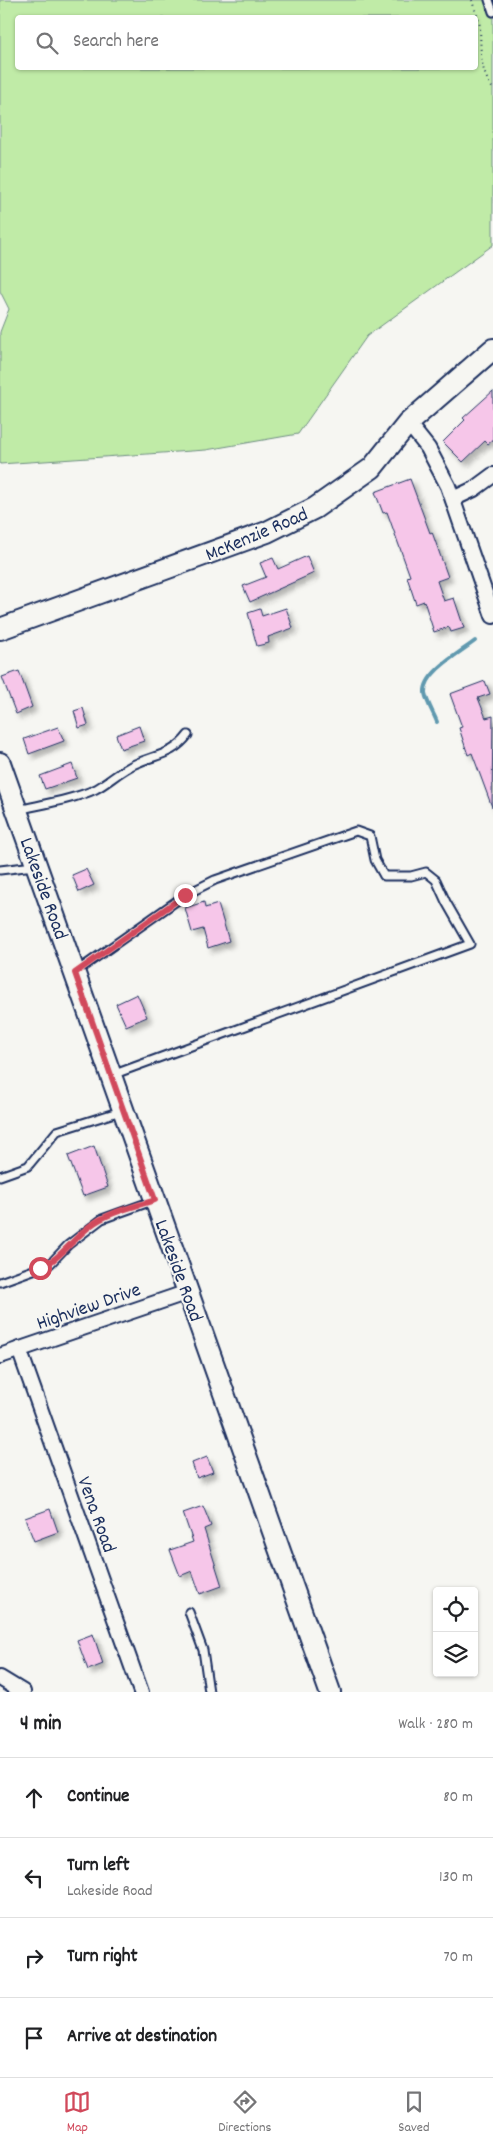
<!DOCTYPE html>
<meta charset="utf-8">
<style>
body{margin:0;font-family:Dekko,sans-serif;background:#f6f6f6;color:#202124}
.controls{position:absolute;right:15px;bottom:15px;display:grid;overflow:hidden;border-radius:5px;box-shadow:0 1px 4px #0004}
.controls button{width:45px;height:45px;display:grid;place-items:center;padding:0;border:0;border-bottom:1px solid #e0e0e0;background:#fff;color:#202124;font:25px sans-serif}
.stop{position:absolute;width:15px;height:15px;margin:-11px;border:4px solid #d1495b;border-radius:50%;background:#fff}
.stop.end{background:#d1495b;border-color:#fff;box-shadow:0 1px 5px #0008}
.list{margin:0;padding:0;list-style:none}
h2{display:flex;justify-content:space-between;align-items:center;height:65px;margin:0;padding:0 20px;font-size:21px}
h2 small{font-size:16px;font-weight:400;color:#757577}
.list li{display:grid;grid-template-columns:32px 1fr auto;gap:15px;align-items:center;box-sizing:border-box;height:80px;padding:0 20px;border-top:1px solid #e0e0e0}
.list b{display:block;font-size:19px;white-space:nowrap}
.list p{margin:0;font-size:16px;white-space:nowrap;color:#757577}
.list em{font-size:16px;font-style:normal;color:#757577}
.icon{flex:none;width:28px;height:28px;fill:none;stroke:currentColor;stroke-width:2;stroke-linecap:round;stroke-linejoin:round}
.map{position:relative;flex:none;width:493px;height:1692px;overflow:hidden}
.search{position:absolute;background:#fff;box-shadow:0 1px 4px #0004;left:15px;right:15px;top:15px;height:55px;display:flex;align-items:center;gap:12px;box-sizing:border-box;padding:0 18px;border-radius:5px;color:#757577;font-size:19px}
.sheet{height:385px;background:#fff}
nav{display:flex;justify-content:space-around;align-items:center;box-sizing:border-box;height:70px;border-top:1px solid #e0e0e0;background:#fff;font-size:14px;color:#757577}
nav a{display:grid;justify-items:center;gap:2px}
nav .on{color:#d1495b}
.map>svg:first-child{display:block}
</style>
<div class="map">
<svg width="493" height="1692" viewBox="0 0 493 1692">
<defs>
<filter id="shadow"><feDropShadow dx="4.5" dy="4.5" stdDeviation="2.5" flood-color="#0004"/></filter>
</defs>
<rect width="100%" height="100%" fill="#f6f6f2"/>
<filter id="ink" filterUnits="userSpaceOnUse"><feTurbulence type="fractalNoise" baseFrequency=".02" numOctaves="2"/><feDisplacementMap in="SourceGraphic" scale="10" xChannelSelector="R" yChannelSelector="G"/><feConvolveMatrix kernelMatrix="1 2 1 2 8 2 1 2 1" color-interpolation-filters="sRGB"/></filter>
<g filter="url(#ink)">
<path fill="#c0eba7" stroke="#6e8d82" fill-rule="evenodd" d="M0 0H493V245L367 336 298 434 206 450 0 464V332L9 309 0 291ZM18 18H476V68H18Z"/>
<g fill="none" stroke-linecap="round" stroke-linejoin="round">
<path stroke="#6099af" stroke-width="4" d="M437 722C434 714 427 703 425 693 423 673 461 652 475 641"/>
</g>
<g fill="#f6c6e9" stroke="#1b2f5e" filter="url(#shadow)">
<polygon points="493,391 493,440 488,444 485,441 463,462 443,442 465,420 463,418"/>
<polygon points="410,479 430,533 432,532 448,577 437,581 444,601 454,598 464,628 451,632 449,627 434,632 424,601 416,604 407,577 410,576 387,512 383,513 375,492"/>
<polygon points="307,556 314,573 250,602 243,586 266,577 260,563 273,558 278,569"/>
<polygon points="286,608 293,628 268,637 269,643 257,646 248,613 260,609 262,616"/>
<polygon points="19,671 32,707 16,714 2,677"/>
<polygon points="485,681 490,694 478,698 486,718 493,716 492,807 472,753 468,755 459,728 462,727 450,694"/>
<polygon points="83,708 88,725 79,728 74,711"/>
<polygon points="139,726 144,741 121,749 116,735"/>
<polygon points="58,727 64,741 29,754 24,739"/>
<polygon points="72,764 77,778 45,789 40,776"/>
<polygon points="86,869 94,885 79,892 72,875"/>
<polygon points="204,902 205,908 218,904 229,941 208,948 203,929 192,932 185,908"/>
<polygon points="137,994 147,1017 126,1026 116,1004"/>
<polygon points="94,1146 108,1187 83,1196 68,1156"/>
<polygon points="207,1457 213,1472 197,1478 192,1463"/>
<polygon points="203,1506 211,1526 204,1529 222,1586 200,1594 192,1571 180,1576 170,1550 193,1542 183,1513"/>
<polygon points="50,1509 58,1532 34,1541 25,1518"/>
<polygon points="93,1634 103,1664 88,1670 77,1640"/>
</g>
<g fill="none" stroke-linecap="round" stroke-linejoin="round">
<g stroke="#1b2f5e" stroke-width="11">
<g id="lane">
<polyline points="489,0 493,12"/>
<path d="M17 810C43 804 72 800 96 789 109 782 121 770 135 764 157 754 173 755 188 735"/>
<polyline points="0,870 34,866"/>
<polyline points="77,971 185,895 215,880 356,831 370,836 375,860 384,876 411,876 426,872 436,880 446,902 470,944 112,1075"/>
<polyline points="0,1176 28,1166 57,1131 121,1111"/>
<polyline points="0,1282 50,1264 68,1245 102,1219 155,1200"/>
<polyline points="189,1612 203,1650 209,1692"/>
</g>
</g>
<g stroke="#1b2f5e" stroke-width="18">
<g id="street">
<polyline points="408,423 428,448 448,486 493,616"/>
<polyline points="453,499 474,489 493,475"/>
<polyline points="19,1349 141,1692"/>
<polyline points="0,1356 188,1292"/>
<polyline points="0,1678 23,1692"/>
</g>
</g>
<g stroke="#1b2f5e" stroke-width="24">
<g id="secondary">
<polyline points="0,629 267,532 315,508 372,468 408,423 493,349"/>
<polyline points="0,763 330,1692"/>
</g>
</g>
<path stroke="#1b2f5e" stroke-width="2" stroke-dasharray="1 4" stroke-linecap="butt" d="M472 0C474 9 479 18 480 27 481 51 479 69 493 89"/>
<use href="#lane" stroke="#f6f6f2" stroke-width="7"/>
<use href="#street" stroke="#f6f6f2" stroke-width="14"/>
<use href="#secondary" stroke="#f6f6f2" stroke-width="20"/>
</g>
</g>
<g fill="none" stroke-linecap="round" stroke-linejoin="round" filter="url(#ink)">
<path stroke="#d1495b" stroke-width="6" d="M40 1268C60 1259 73 1239 90 1226 108 1212 134 1207 155 1200L75 973 185 895"/>
</g>
<g text-anchor="middle" stroke-width="4" stroke-linejoin="round" paint-order="stroke">
<g font-size="20" fill="#1b2f5e" stroke="#f6f6f2">
<text transform="translate(256 533) rotate(-23)" y="7">McKenzie Road</text>
<text transform="translate(45 888) rotate(70)" y="7">Lakeside Road</text>
<text transform="translate(180 1270) rotate(70)" y="7">Lakeside Road</text>
<text transform="translate(88 1305) rotate(-19)" y="7">Highview Drive</text>
<text transform="translate(98 1514) rotate(70)" y="7">Vena Road</text>
</g>
</g>
</svg>
<div class="controls">
<button><svg class="icon" aria-label="locate" viewBox="0 0 24 24"><circle cx="12" cy="12" r="6"/><path d="M12 2v4M12 18v4M2 12h4M18 12h4"/></svg></button>
<button><svg class="icon" aria-label="layers" viewBox="0 0 24 24"><path d="M12 4l9 5-9 5-9-5zM3 14l9 5 9-5"/></svg></button>
</div>
<div class="stop" style="left:40px;top:1268px"></div>
<div class="stop end" style="left:185px;top:895px"></div>
<div class="search"><svg class="icon" aria-label="search" viewBox="0 0 24 24"><circle cx="10" cy="10" r="6"/><path d="M15 15l6 6"/></svg>Search here</div>
</div>
<section class="sheet">
<h2>4 min<small>Walk · 280 m</small></h2>
<ul class="list">
<li><svg class="icon" aria-label="ahead" viewBox="0 0 24 24"><path d="M12 20V5M6 11l6-6 6 6"/></svg><div><b>Continue</b></div><em>80 m</em></li>
<li><svg class="icon" aria-label="left" viewBox="0 0 24 24"><path d="M17 20v-9H6M10 6l-5 5 5 5"/></svg><div><b>Turn left</b><p>Lakeside Road</p></div><em>130 m</em></li>
<li><svg class="icon" aria-label="right" viewBox="0 0 24 24"><path d="M7 20v-9h11M14 6l5 5-5 5"/></svg><div><b>Turn right</b></div><em>70 m</em></li>
<li><svg class="icon" aria-label="arrive" viewBox="0 0 24 24"><path d="M6 21V4h12l-3 4 3 4H6"/></svg><div><b>Arrive at destination</b></div></li>
</ul>
</section>
<nav>
<a class="on"><svg class="icon" aria-label="map" viewBox="0 0 24 24"><path d="M3 6l6-2 6 2 6-2v14l-6 2-6-2-6 2zM9 4v14M15 6v14"/></svg>Map</a>
<a><svg class="icon" aria-label="directions" viewBox="0 0 24 24"><path d="M12 3l9 9-9 9-9-9zM9 14v-3h6M13 9l2 2-2 2"/></svg>Directions</a>
<a><svg class="icon" aria-label="saved" viewBox="0 0 24 24"><path d="M7 4h10v16l-5-4-5 4z"/></svg>Saved</a>
</nav>
